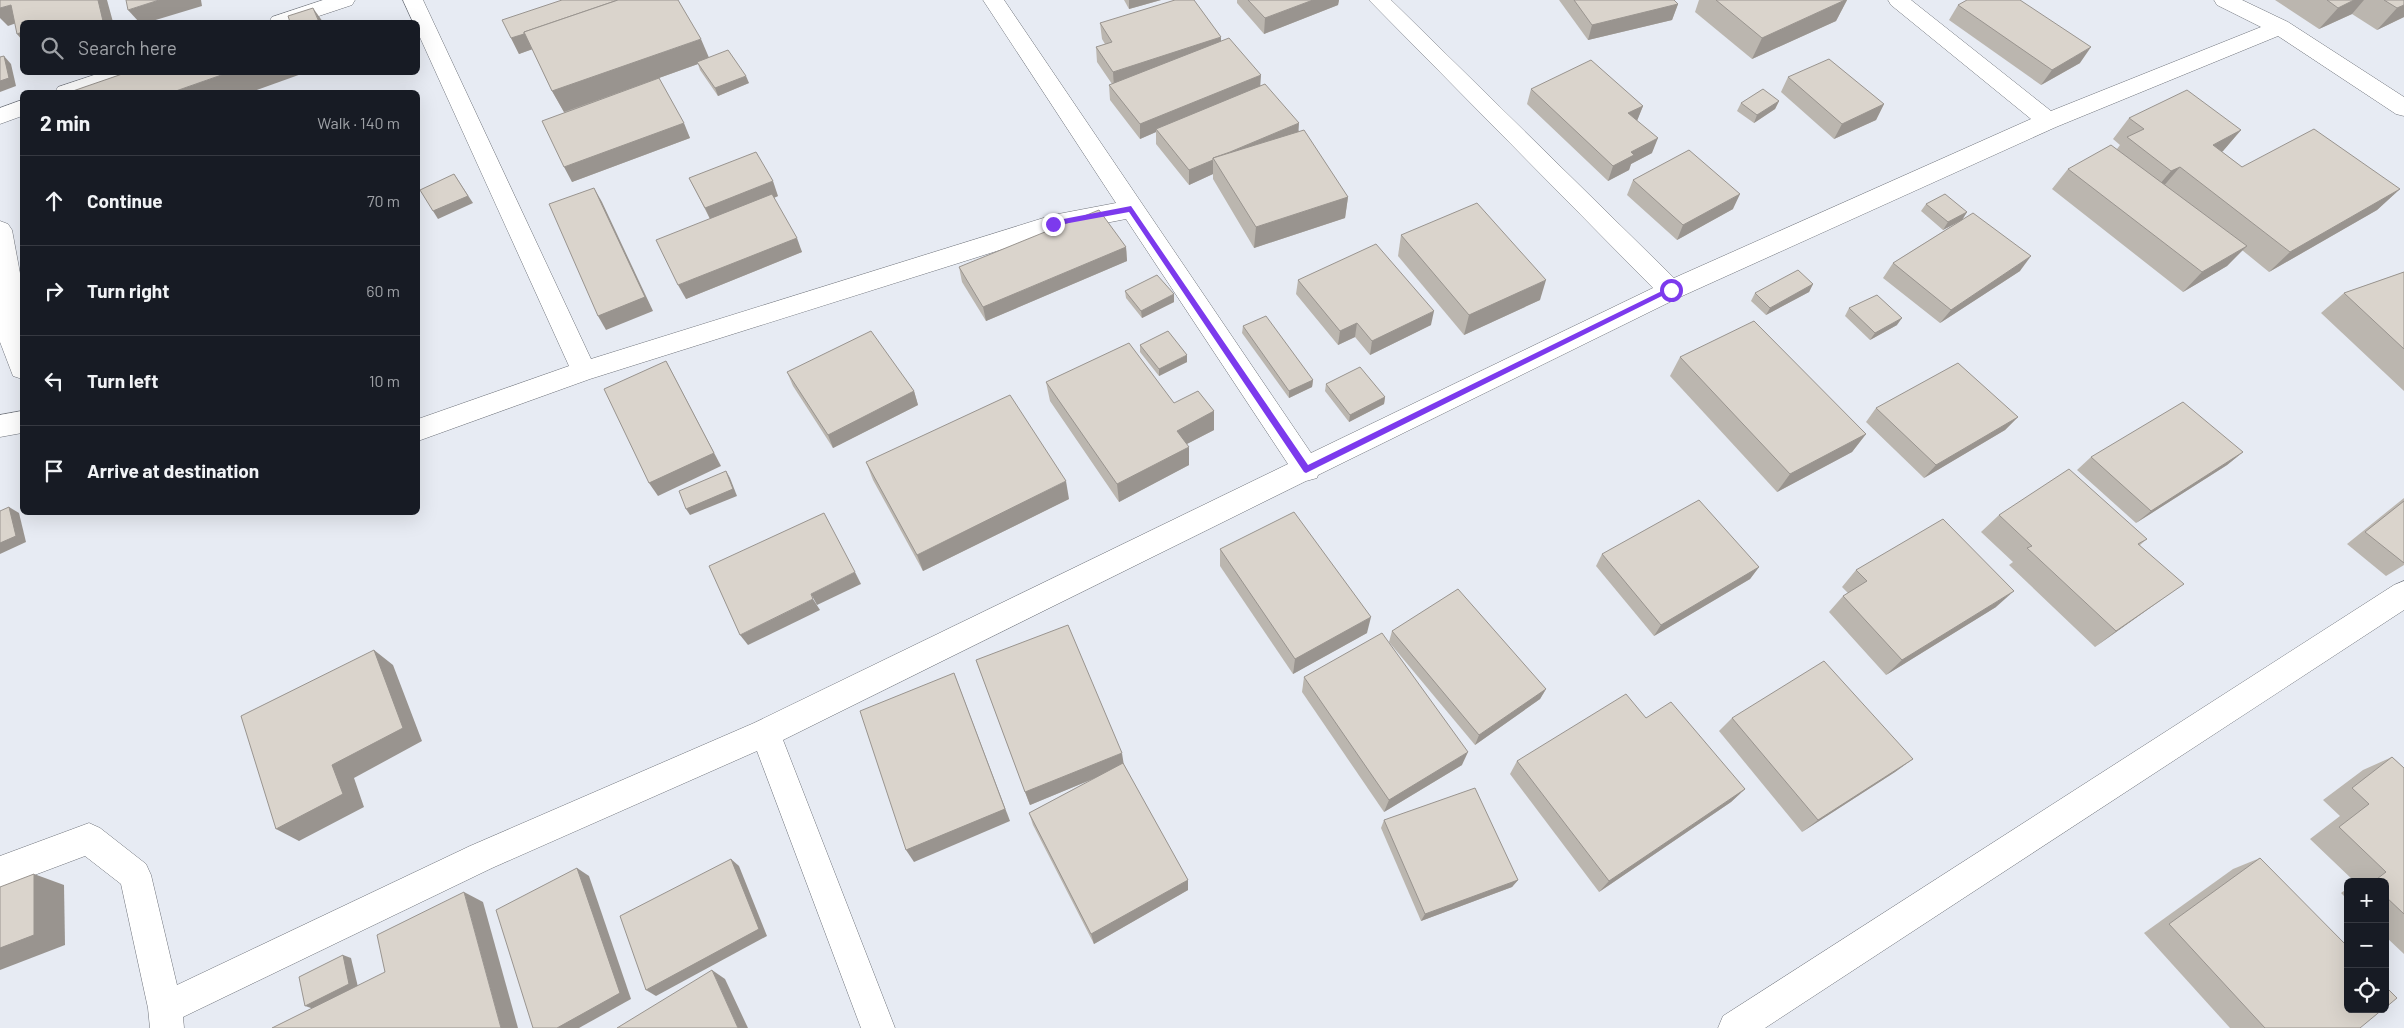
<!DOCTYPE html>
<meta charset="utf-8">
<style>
body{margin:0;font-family:Barlow,sans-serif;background:#20242c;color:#f1f3f6}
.controls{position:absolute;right:15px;bottom:15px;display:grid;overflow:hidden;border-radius:8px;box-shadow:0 5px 20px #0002}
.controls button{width:45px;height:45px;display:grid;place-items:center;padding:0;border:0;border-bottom:1px solid #363941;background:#171b24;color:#f1f3f6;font:25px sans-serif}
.stop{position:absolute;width:15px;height:15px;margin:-11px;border:4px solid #7c3aed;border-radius:50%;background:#fff}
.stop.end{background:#7c3aed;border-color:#fff;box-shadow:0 1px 5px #0008}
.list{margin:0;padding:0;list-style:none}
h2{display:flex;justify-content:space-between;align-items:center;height:65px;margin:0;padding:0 20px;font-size:21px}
h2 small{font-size:16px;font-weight:400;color:#9ea1a6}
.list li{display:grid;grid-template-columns:32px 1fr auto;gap:15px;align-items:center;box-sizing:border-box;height:90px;padding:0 20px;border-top:1px solid #363941}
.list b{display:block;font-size:19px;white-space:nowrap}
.list em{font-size:16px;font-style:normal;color:#9ea1a6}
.icon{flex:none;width:28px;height:28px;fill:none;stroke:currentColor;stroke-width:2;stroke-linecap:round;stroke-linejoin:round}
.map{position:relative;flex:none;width:2404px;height:1028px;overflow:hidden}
.search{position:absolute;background:#171b24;box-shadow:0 5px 20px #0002;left:20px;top:20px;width:400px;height:55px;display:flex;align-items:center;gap:12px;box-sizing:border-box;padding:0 18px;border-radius:8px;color:#9ea1a6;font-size:19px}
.panel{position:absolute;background:#171b24;box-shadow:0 5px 20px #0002;left:20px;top:90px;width:400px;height:425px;border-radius:8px}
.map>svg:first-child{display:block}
</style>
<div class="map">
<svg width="2404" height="1028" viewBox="0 0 2404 1028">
<rect width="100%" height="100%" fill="#e7ebf3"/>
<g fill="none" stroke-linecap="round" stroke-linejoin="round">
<g stroke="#6f737b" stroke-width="1">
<g id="minor">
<polygon points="323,0 355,0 352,5 301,22 269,22 272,17"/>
<polygon points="403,0 423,0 591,359 1053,215 1116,203 983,0 1004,0 1311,453 1653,288 1369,0 1391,0 1674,278 2031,119 1891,5 1888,0 1911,0 2051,111 2261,27 2217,5 2214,0 2242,0 2288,22 2404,97 2404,116 2396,114 2278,36 2056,127 1680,297 1318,475 1317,478 1306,481 783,740 895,1028 861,1028 757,751 492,868 183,1017 184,1028 150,1028 148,1008 121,884 85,856 0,888 0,856 89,823 100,828 146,864 151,875 177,985 470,846 754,723 1288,464 1126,219 1054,233 590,379 418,441 418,419 569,366 418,33 418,22 413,22"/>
<polygon points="103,72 140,72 137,77 89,92 55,92 58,87"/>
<polygon points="22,100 22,116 0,124 0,108"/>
<polygon points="0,221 8,224 12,230 22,284 22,379 13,376 0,342"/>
<polygon points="22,411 22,433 0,437 0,415"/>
<polygon points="2404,581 2404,610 1765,1028 1718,1028 1723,1016 2394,585"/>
</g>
</g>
<use href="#minor" fill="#fff" fill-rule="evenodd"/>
</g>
<g fill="#bbb6af">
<polygon points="1124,0 1161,0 1129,9"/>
<polygon points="1237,0 1339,0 1338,5 1264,34 1237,3"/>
<polygon points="1559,0 1674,0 1678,4 1672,20 1588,40"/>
<polygon points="1699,0 1847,0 1836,21 1752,59 1695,12"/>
<polygon points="2275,0 2404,0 2404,17 2377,30 2352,14 2319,29"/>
<polygon points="1958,5 2080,63 2041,85 1949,20"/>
<polygon points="1100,23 1221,41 1261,86 1299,131 1348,197 1345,218 1254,248 1213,179 1213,174 1189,185 1156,144 1156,132 1140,139 1110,100 1109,85 1112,84 1097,62 1096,47 1105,44 1102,39"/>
<polygon points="511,38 709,58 749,83 718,96 700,70 698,64 659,78 690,138 572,182 564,112 552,91 532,49 519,54"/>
<polygon points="1788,77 1884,104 1876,120 1834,139 1781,92"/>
<polygon points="1531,89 1643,106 1637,120 1652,153 1631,164 1629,170 1608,181 1527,104"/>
<polygon points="1779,101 1775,109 1754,123 1737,111 1741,103"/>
<polygon points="2129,118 2241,130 2222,152 2242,167 2400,189 2377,210 2269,272 2242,250 2227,266 2183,292 2052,189 2068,169 2117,149 2120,145 2113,139"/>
<polygon points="689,178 778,196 774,198 802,252 686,299 710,219"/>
<polygon points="1633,180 1733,209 1677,240 1627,195"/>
<polygon points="1926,204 1967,212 1962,220 2020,271 1940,323 1883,278 1893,263 1960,221 1943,230 1921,211"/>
<polygon points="1401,235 1540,300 1464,335 1398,256"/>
<polygon points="1126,247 1127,261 986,321 962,282 959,267"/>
<polygon points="2404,272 2404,391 2321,313 2344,293"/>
<polygon points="1298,280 1431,325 1370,355 1355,337 1338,345 1296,294"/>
<polygon points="1813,284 1809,292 1766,315 1751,301 1755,293"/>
<polygon points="1125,291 1174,302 1142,318 1126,298"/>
<polygon points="1849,308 1897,325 1870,340 1845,316"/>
<polygon points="1243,326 1313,380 1312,387 1289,398 1242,333"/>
<polygon points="1140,345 1187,362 1159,376 1140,352"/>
<polygon points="1680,357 1866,434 1852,452 1777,492 1670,376"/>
<polygon points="787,372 914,391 918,405 833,448 793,386"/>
<polygon points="1046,382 1214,411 1214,430 1187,444 1189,465 1119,502 1050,401"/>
<polygon points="1326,384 1385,397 1384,404 1349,422 1325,391"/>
<polygon points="1876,408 2018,417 2005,430 1924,478 1866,422"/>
<polygon points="2243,452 2227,465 2136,523 2077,470 2091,457"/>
<polygon points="866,462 1069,499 923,571 873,480"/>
<polygon points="2404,498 2404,565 2386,576 2347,544"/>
<polygon points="1999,515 2147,539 2140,545 2161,600 2095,647 2009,565 2013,562 1981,532"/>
<polygon points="1220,549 1367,633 1293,674 1220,566"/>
<polygon points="1602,554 1759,567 1750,579 1654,636 1596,566"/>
<polygon points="1856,570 1996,607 1886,675 1829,612 1843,596 1848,593 1842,587"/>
<polygon points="1392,631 1546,689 1540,699 1475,745 1389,642"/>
<polygon points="976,660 1123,763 1188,890 1094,944 1033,825 1029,813 1100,776 1030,805"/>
<polygon points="1304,677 1462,765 1384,812 1302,692"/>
<polygon points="1646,718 1745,789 1731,802 1599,892 1510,774 1517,761"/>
<polygon points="1732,718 1913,759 1895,772 1802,832 1719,731"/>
<polygon points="2392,757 2404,768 2404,954 2385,936 2385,882 2355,882 2310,839 2340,816 2323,800 2363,770"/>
<polygon points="1384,820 1518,880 1512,887 1421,921 1381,828"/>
<polygon points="2260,858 2360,1028 2230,1028 2144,933 2233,869"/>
<polygon points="2348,888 2348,900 2341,893"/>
</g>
<g fill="#99948f">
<polygon points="98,0 107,0 113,22 98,22"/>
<polygon points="159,0 201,0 202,6 149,22 139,22 128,10"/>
<polygon points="621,0 660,4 519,54 511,38"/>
<polygon points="1129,0 1161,0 1129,9"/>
<polygon points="1313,0 1339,0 1338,5 1264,34 1265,18"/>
<polygon points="1845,0 1847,0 1836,21 1752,59 1762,38"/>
<polygon points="2354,0 2364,0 2352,14 2319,29 2338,8"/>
<polygon points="1678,4 1672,20 1588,40 1592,25"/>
<polygon points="11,5 25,20 8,26 0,18 0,8"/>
<polygon points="2404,5 2404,17 2377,30 2397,8"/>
<polygon points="313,8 323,22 319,22"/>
<polygon points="22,32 22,40 17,34"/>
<polygon points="1221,37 1221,52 1114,87 1113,72"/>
<polygon points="701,39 710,60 697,62 698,64 564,112 552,91"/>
<polygon points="2091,47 2080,63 2041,85 2052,70"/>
<polygon points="4,56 11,64 16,86 0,92 0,81"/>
<polygon points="230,72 307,72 251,92 173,92"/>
<polygon points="1261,75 1260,90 1156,129 1156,132 1140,139 1140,124"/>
<polygon points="746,76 749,83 718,96 715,88"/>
<polygon points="1779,101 1775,109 1754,123 1757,115"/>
<polygon points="1884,104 1876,120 1834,139 1842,124"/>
<polygon points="1643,106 1637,121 1628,113"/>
<polygon points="684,123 690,138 572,182 564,167"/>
<polygon points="1299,123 1298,138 1214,159"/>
<polygon points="2241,130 2223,151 2194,166 2213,145"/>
<polygon points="1658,138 1652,153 1631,164 1629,170 1608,181 1613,166 1631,152"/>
<polygon points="1213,160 1213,174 1189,185 1189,170"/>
<polygon points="2180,167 2162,188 2153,192 2171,171"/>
<polygon points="454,174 473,203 438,219 433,211"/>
<polygon points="773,181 778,196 712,223 705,208"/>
<polygon points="594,188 602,202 653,311 606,330 598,316"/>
<polygon points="2400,189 2377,210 2269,272 2290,252"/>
<polygon points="1740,194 1733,209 1677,240 1683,225"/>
<polygon points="1348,197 1345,218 1254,248 1256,227"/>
<polygon points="1967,212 1962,220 1943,230 1948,222"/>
<polygon points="797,238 802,252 686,299 678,285"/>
<polygon points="2247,246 2227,266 2183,292 2202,272"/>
<polygon points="1126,247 1127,261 986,321 983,307"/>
<polygon points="2031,256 2020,271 1940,323 1951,310"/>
<polygon points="1546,280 1540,300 1464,335 1469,315"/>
<polygon points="1813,284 1809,292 1766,315 1770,308"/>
<polygon points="1174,294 1174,302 1142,318 1141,311"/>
<polygon points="1434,311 1431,325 1370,355 1372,341"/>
<polygon points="1902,318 1897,325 1870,340 1875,333"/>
<polygon points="1357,323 1355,337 1338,345 1340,331"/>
<polygon points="1187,355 1187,362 1159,376 1159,369"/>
<polygon points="666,361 721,466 658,496 649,483"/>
<polygon points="1313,380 1312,387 1289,398 1289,391"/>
<polygon points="914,391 918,405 833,448 828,435"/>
<polygon points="1385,397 1384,404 1349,422 1350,415"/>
<polygon points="1214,411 1214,430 1177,449 1177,431"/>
<polygon points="2018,417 2005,430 1924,478 1936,465"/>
<polygon points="1866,434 1852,452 1777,492 1790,474"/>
<polygon points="1189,447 1189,465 1119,502 1117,484"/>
<polygon points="2243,452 2227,465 2136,523 2151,511"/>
<polygon points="726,471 730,478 737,496 690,515 686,509"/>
<polygon points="1066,481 1069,499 923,571 917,555"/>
<polygon points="9,507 19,513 26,542 0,554 0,543"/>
<polygon points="1759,567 1750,579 1654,636 1661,625"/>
<polygon points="855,572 861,584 817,605 811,594"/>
<polygon points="2184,584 2161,600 2095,647 2116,631"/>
<polygon points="2014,591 1996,607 1886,675 1902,660"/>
<polygon points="813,599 820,610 748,645 740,635"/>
<polygon points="1371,617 1367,633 1293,674 1295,659"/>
<polygon points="374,650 393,665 422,741 354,778 364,807 299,841 276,829 332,765"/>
<polygon points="954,673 1010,821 914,862 906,850"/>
<polygon points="1546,689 1540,699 1475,745 1479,735"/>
<polygon points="1468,752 1462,765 1384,812 1389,800"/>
<polygon points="1122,753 1124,766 1030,805 1025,792"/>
<polygon points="1913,759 1895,772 1802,832 1818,820"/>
<polygon points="1745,789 1731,802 1599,892 1609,881"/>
<polygon points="731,859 739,866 767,936 656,996 646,990"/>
<polygon points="577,868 589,876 631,999 579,1028 557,1028"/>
<polygon points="34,874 64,885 65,945 0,970 0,948"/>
<polygon points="1188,880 1188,890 1094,944 1091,934"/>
<polygon points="1518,880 1512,887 1421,921 1425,914"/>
<polygon points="464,892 483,902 518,1028 501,1028"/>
<polygon points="343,955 351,958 358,987 314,1009 305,1006"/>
<polygon points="712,970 725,979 748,1028 738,1028"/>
</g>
<g fill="#dad4cc" stroke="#99948f">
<polygon points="0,0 98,0 103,21 98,22 22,22 22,32 17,34 11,5 0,8"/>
<polygon points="126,0 159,0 128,10"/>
<polygon points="562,0 618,0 524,32 524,34 511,38 502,20"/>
<polygon points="618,0 678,0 701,39 552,91 524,32"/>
<polygon points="1175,0 1194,0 1221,37 1113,72 1096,47 1112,42 1100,23"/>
<polygon points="1248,0 1313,0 1265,18"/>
<polygon points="1574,0 1674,0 1678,4 1592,25"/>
<polygon points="1716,0 1845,0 1762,38"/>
<polygon points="1967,0 2020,0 2091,47 2052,70 1958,5"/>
<polygon points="2327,0 2354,0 2338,8"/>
<polygon points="2384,0 2404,0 2404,5 2397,8"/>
<polygon points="313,8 319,22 290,22 288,16"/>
<polygon points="1229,38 1261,75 1140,124 1109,85"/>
<polygon points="728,50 746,76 715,88 697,62"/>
<polygon points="4,56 9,78 0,81 0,57"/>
<polygon points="1829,59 1884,104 1842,124 1788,77"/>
<polygon points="1591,60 1643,106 1628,113 1658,138 1631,152 1634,155 1613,166 1531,89"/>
<polygon points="128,72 230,72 173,92 70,92"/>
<polygon points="659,78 684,123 564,167 542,121"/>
<polygon points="1265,84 1299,123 1230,152 1213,158 1213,160 1189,170 1156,129"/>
<polygon points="1763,89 1779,101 1757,115 1741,103"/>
<polygon points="2187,90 2241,130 2213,145 2242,167 2314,129 2400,189 2290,252 2180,167 2171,171 2127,137 2144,129 2129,118"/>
<polygon points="1304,130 1348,197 1256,227 1213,158"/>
<polygon points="2111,145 2247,246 2202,272 2068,169"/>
<polygon points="1689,150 1740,194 1683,225 1633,180"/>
<polygon points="756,152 773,181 705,208 689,178"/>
<polygon points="454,174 468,196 433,211 420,190"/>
<polygon points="594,188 645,297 598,316 549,204"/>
<polygon points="772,194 797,238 678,285 656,240"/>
<polygon points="1945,194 1967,212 1948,222 1926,204"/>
<polygon points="1477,203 1546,280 1469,315 1401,235"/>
<polygon points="1099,210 1126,247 983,307 959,267"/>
<polygon points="1973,213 2031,256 1951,310 1893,263"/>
<polygon points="1376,244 1434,311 1372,341 1357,323 1340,331 1298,280"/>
<polygon points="1798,270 1813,284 1770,308 1755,293"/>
<polygon points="2404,272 2404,349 2344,293"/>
<polygon points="1157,275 1174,294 1141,311 1125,291"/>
<polygon points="1877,295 1902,318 1875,333 1849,308"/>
<polygon points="1266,316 1313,380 1289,391 1243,326"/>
<polygon points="1754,321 1866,434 1790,474 1680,357"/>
<polygon points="871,331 914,391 828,435 787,372"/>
<polygon points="1168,331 1187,355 1159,369 1140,345"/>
<polygon points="1129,343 1174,403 1198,391 1214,411 1177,431 1189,447 1117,484 1046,382"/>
<polygon points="666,361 714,453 649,483 604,389"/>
<polygon points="1958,363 2018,417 1936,465 1876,408"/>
<polygon points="1360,367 1385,397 1350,415 1326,384"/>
<polygon points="1010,395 1066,481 917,555 866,462"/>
<polygon points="2183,402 2243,452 2151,511 2091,457"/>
<polygon points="2069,469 2147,539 2138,544 2184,584 2116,631 2027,548 2032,546 1999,515"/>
<polygon points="726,471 733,489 686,509 679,491"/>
<polygon points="1699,500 1759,567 1661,625 1602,554"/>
<polygon points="2404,501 2404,563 2365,532"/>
<polygon points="9,507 16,536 0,543 0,511"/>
<polygon points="1294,512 1371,617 1295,659 1220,549"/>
<polygon points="824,513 855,572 811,594 813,599 740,635 709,566"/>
<polygon points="1943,519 2014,591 1902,660 1843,596 1867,581 1856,570"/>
<polygon points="1458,589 1546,689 1479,735 1392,631"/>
<polygon points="1068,625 1122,753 1025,792 976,660"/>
<polygon points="1382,633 1468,752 1389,800 1304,677"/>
<polygon points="374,650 403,728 332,765 343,794 276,829 241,716"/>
<polygon points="1824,661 1913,759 1818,820 1732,718"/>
<polygon points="954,673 1005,809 906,850 860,711"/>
<polygon points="1626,694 1646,718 1671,702 1745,789 1609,881 1517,761"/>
<polygon points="2392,757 2404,768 2404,914 2385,896 2385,882 2373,882 2386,872 2339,827 2369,804 2352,788"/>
<polygon points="1123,763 1188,880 1091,934 1029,813"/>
<polygon points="1475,788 1518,880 1425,914 1384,820"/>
<polygon points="2260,858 2348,947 2348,1009 2383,1009 2360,1028 2265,1028 2169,924"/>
<polygon points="731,859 759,929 646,990 620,916"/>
<polygon points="577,868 620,993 557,1028 533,1028 496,910"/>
<polygon points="34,874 34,935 0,948 0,887"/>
<polygon points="464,892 501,1028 272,1028 385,972 377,935"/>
<polygon points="343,955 349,984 305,1006 299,977"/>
<polygon points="712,970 738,1028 617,1028"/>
<polygon points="2385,986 2397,998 2385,1008"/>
</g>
<polygon fill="#7c3aed" points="1131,206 1308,465 1668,288 1674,290 1306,473 1304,472 1129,212 1053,226 1049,224 1053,221"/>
</svg>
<div class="controls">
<button>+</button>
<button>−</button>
<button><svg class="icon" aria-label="locate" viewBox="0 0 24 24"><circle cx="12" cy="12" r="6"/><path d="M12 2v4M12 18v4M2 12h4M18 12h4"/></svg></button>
</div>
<div class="stop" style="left:1671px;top:290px"></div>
<div class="stop end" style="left:1053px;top:224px"></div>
<div class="search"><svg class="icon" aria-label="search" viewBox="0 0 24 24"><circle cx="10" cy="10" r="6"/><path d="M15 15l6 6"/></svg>Search here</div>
<section class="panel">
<h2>2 min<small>Walk · 140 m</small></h2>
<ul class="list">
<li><svg class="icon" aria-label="ahead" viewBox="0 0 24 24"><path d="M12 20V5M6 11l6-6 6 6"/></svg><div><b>Continue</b></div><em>70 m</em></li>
<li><svg class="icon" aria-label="right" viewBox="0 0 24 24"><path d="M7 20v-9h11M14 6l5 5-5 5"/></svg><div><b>Turn right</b></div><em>60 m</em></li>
<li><svg class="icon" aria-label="left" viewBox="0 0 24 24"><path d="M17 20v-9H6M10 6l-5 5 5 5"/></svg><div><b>Turn left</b></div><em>10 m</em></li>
<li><svg class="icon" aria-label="arrive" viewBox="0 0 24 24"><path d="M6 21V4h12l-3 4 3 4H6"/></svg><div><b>Arrive at destination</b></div></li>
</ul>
</section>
</div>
